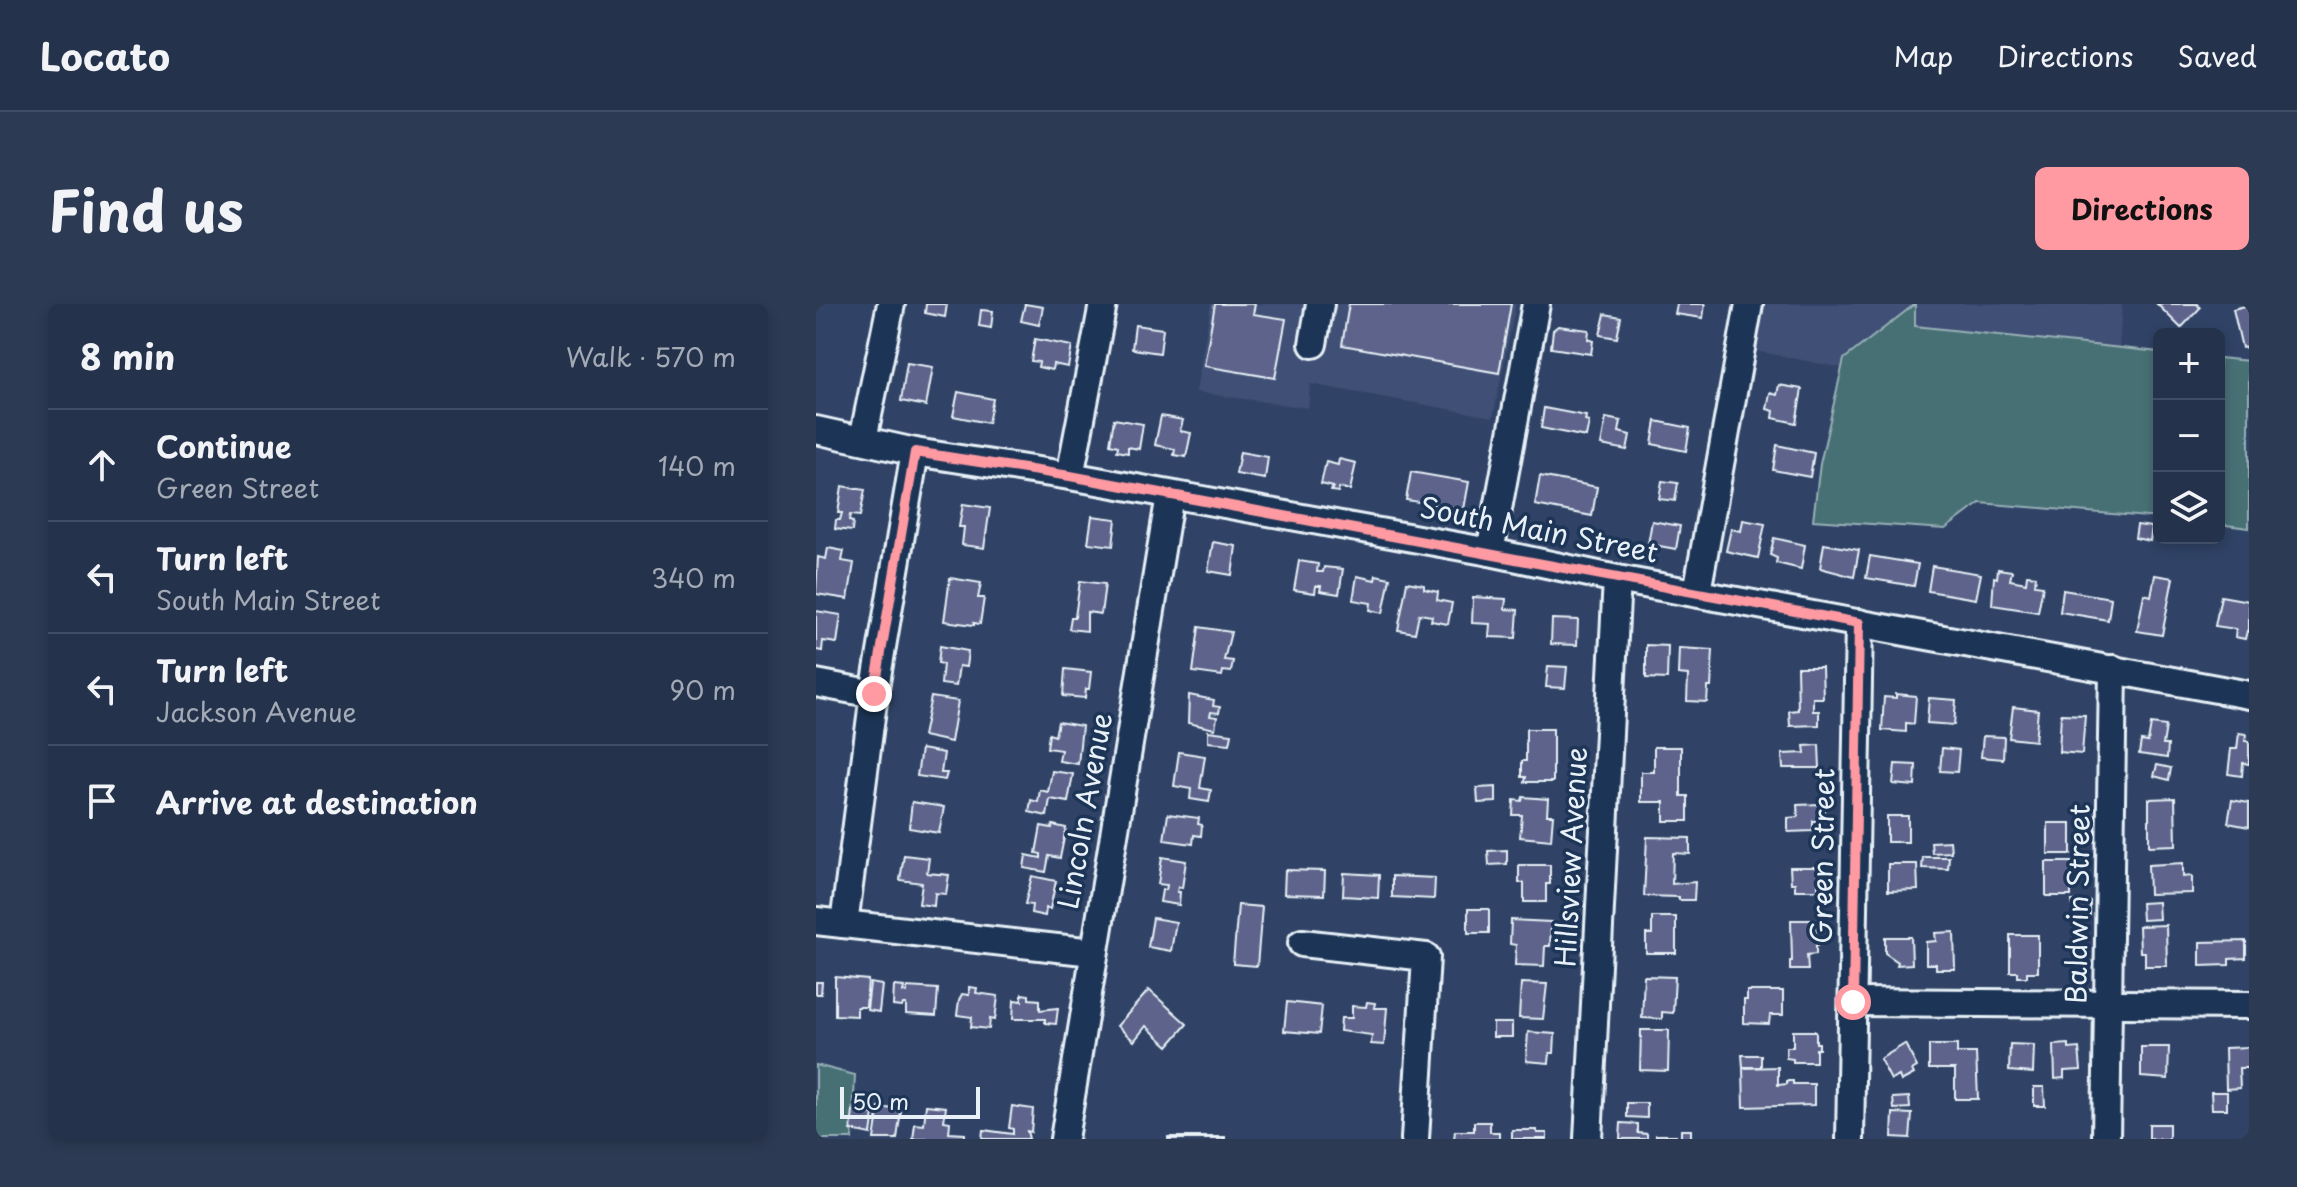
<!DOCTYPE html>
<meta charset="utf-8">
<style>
body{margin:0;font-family:"Playpen Sans",sans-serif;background:#2c3a53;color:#f1f3f6}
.controls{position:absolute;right:24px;top:24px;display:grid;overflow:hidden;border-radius:12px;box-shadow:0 4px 12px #0003}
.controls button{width:72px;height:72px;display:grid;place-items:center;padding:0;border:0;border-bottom:2px solid #414d64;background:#24324c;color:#f1f3f6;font:40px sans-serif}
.scale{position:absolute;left:24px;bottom:20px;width:140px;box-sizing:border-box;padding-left:8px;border:4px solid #e8f1f8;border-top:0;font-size:22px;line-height:28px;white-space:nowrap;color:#e8f1f8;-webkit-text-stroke:6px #1d3557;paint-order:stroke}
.stop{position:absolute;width:24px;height:24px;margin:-18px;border:6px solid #ff9aa2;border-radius:50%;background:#fff}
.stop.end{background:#ff9aa2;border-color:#fff;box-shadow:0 2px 8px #0008}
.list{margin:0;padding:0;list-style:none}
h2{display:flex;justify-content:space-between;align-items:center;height:104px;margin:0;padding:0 32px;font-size:34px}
h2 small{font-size:26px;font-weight:400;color:#a3aab5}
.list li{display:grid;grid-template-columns:52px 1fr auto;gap:24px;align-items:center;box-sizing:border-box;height:112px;padding:0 32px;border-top:2px solid #414d64}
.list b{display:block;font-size:30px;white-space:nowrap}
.list p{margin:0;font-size:26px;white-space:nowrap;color:#a3aab5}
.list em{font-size:26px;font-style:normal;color:#a3aab5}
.icon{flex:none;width:44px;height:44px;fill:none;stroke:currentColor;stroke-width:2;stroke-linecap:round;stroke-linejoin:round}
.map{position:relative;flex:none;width:1433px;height:835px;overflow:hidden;border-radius:12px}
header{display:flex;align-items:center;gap:48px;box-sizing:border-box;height:112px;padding:0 40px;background:#24324c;border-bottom:2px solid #414d64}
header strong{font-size:38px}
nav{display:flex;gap:44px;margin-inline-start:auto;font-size:28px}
.intro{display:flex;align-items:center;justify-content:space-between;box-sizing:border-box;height:192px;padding:0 48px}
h1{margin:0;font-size:56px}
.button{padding:20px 36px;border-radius:12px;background:#ff9aa2;color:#111;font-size:28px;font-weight:700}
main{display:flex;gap:48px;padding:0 48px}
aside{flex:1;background:#24324c;border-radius:12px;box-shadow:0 4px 12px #0003}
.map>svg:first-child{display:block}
</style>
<header>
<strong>Locato</strong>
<nav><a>Map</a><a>Directions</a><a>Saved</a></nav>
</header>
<div class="intro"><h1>Find us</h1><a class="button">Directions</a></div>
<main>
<aside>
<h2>8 min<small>Walk · 570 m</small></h2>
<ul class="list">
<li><svg class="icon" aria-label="ahead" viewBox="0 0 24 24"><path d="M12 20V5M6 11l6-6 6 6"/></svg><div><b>Continue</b><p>Green Street</p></div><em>140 m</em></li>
<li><svg class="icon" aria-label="left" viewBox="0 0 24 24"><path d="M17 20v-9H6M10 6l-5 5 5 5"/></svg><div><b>Turn left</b><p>South Main Street</p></div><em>340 m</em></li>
<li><svg class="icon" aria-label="left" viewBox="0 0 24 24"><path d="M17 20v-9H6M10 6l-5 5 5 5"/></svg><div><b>Turn left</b><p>Jackson Avenue</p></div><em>90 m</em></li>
<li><svg class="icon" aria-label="arrive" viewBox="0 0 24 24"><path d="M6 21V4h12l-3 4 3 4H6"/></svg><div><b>Arrive at destination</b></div></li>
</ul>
</aside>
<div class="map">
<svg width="1433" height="835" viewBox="0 0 1433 835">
<rect width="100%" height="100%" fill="#304366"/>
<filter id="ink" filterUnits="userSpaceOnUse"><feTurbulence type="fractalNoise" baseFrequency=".0125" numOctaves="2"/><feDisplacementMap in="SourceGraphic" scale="16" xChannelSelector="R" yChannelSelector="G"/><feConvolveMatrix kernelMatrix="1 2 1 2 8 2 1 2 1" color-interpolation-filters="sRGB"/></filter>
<g filter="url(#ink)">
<g fill="#415074">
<polygon points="395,0 700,0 677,113 494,80 492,104 380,88"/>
<polygon points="948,0 1306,0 1303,44 1098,22 1098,1 1028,54 1026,64 940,47"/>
</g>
<g fill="#466f74" stroke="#97b0b6" stroke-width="2">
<polygon points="1099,0 1099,22 1343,48 1343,214 1164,199 1129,225 997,216 1004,160 1028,55"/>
<polygon points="1403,54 1433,57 1433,224 1403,220"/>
<polygon points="0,761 39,771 36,835 0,835"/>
</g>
<g fill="#5d648a" stroke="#e8f1f8" stroke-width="2">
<polygon points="110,0 131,0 129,13 109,9"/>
<polygon points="209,0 227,3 223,21 205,17"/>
<polygon points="399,0 439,0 437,10 470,15 459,74 388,62"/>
<polygon points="533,0 695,0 683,69 526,41"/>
<polygon points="861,0 889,0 887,14 859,10"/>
<polygon points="1341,0 1381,0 1384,4 1365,24"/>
<polygon points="1433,1 1433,43 1426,44 1417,5"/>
<polygon points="165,6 177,7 175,24 163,22"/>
<polygon points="789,10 805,13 801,34 784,31"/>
<polygon points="319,21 347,25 344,49 316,45"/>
<polygon points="742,22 773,26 772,35 777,37 775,50 735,44 737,26"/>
<polygon points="219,35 256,42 252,63 237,60 236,66 222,63 223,58 215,57"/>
<polygon points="91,59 117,63 110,102 85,97"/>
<polygon points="963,81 986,85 980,119 957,114 958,107 951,105 954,89 961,91"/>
<polygon points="142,88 177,95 172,119 137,112"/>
<polygon points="728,104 770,112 769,117 773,118 770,133 725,124"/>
<polygon points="345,112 367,116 364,127 375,129 370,153 358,151 359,145 339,141"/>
<polygon points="790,114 805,117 803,128 814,131 811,146 785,141"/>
<polygon points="298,115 327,120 323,145 312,143 312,149 301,147 302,142 294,140"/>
<polygon points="840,117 874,124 870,147 836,140"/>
<polygon points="961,141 998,149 994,173 957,166"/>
<polygon points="424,148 452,153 449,175 420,170"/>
<polygon points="523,155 540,159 534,186 523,184 522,188 515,187 517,183 505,180 510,158 522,161"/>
<polygon points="595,168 653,178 648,205 590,196"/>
<polygon points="724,172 781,183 776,212 719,201"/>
<polygon points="846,177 862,179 859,197 843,195"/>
<polygon points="26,182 49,186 44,212 34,211 33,217 37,218 36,227 19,225 20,216 24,216 26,209 22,209"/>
<polygon points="147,200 174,204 168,244 146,241 148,223 143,223"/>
<polygon points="276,212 300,215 297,242 272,239"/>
<polygon points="927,216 949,220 942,254 910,247 915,225 925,227"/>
<polygon points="836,217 864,222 860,245 832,240"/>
<polygon points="1321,221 1336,223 1334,237 1319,234"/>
<polygon points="958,234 989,241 985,265 960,259 961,254 954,251"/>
<polygon points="397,238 420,242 416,271 392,267"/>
<polygon points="1008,240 1043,246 1038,273 1004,264"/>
<polygon points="12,244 28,247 26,257 38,259 32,295 0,290 2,253 10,255"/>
<polygon points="1054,252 1102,260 1098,282 1050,274"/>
<polygon points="483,257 502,260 501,268 507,268 508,263 527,265 523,290 504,287 505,282 500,282 499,289 478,286"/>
<polygon points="1116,262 1165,270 1160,295 1112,287"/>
<polygon points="1182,265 1196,267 1194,276 1210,279 1211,271 1220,272 1219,281 1227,282 1222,308 1176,301 1178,273 1181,274"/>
<polygon points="560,271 574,274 567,309 554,306 555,299 537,296 541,272 559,276"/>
<polygon points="1339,271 1357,274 1346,331 1321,327 1328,290 1335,292"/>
<polygon points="134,274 165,279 162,294 168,294 164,320 158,319 158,321 128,317"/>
<polygon points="264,277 289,280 285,310 271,308 271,327 253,325 255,313 259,313"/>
<polygon points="591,278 608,281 608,285 622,288 621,296 636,299 632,320 615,317 616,312 603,310 599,329 582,326"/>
<polygon points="1247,286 1295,294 1292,316 1244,308"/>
<polygon points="1405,292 1433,297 1433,328 1431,327 1429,335 1419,333 1420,325 1399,322"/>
<polygon points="657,293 690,295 689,305 702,306 700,334 673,333 674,320 656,319"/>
<polygon points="0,307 25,311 21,339 7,337 6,347 0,346"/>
<polygon points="736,315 762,316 761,341 735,340"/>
<polygon points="383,323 415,328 408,356 417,357 415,368 407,367 406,372 377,368"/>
<polygon points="830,341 852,342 851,375 830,374"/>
<polygon points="124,342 152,347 150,363 143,362 140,382 125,380 127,360 122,359"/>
<polygon points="863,344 897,346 895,383 892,383 891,398 871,397 872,371 862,370"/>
<polygon points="732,362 751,363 749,384 730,383"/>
<polygon points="981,363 1006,363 1007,394 997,394 997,407 1003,407 1003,421 974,422 973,407 982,406"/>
<polygon points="249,365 275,368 273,385 270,385 269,394 247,392"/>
<polygon points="1080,390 1100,392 1098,420 1090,419 1090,428 1066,426 1068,393 1080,394"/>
<polygon points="373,391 398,396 397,402 404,403 403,409 395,408 394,412 401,413 399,425 372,419"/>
<polygon points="115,393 142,397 135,438 107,432"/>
<polygon points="1113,394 1140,396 1138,421 1111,419"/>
<polygon points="1197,403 1222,406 1219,437 1193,434"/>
<polygon points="1245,410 1269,411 1266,450 1243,448"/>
<polygon points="242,418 266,422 262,460 243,457 245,446 231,444 233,430 239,432"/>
<polygon points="1335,420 1350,422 1347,441 1352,441 1351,454 1323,450 1325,437 1332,438"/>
<polygon points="710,425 737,425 737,478 709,478 710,473 706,473 706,457 710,457"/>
<polygon points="392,427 416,430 414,440 392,438"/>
<polygon points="1423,429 1430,430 1429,437 1433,437 1433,460 1427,459 1426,472 1412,470 1415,445 1421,445"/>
<polygon points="1167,432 1188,433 1187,455 1165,453"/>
<polygon points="1003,441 1004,464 967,464 966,450 989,449 988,442"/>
<polygon points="838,443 865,443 865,492 872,492 872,517 848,517 848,498 825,498 825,468 838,468"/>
<polygon points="1126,444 1143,446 1141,468 1124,467"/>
<polygon points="105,445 128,449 125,469 131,469 129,476 101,472"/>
<polygon points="363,448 389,452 384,484 395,486 393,498 374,495 375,485 358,482"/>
<polygon points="1079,460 1100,461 1099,482 1077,480"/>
<polygon points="1341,461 1355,464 1353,476 1338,472"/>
<polygon points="236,467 257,470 252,498 234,495 231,512 213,508 215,496 222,498 224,486 232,488"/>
<polygon points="680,483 680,498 662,499 661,484"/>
<polygon points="707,493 732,495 731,511 737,511 735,536 704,533 706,511 697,511 698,496 706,497"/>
<polygon points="1359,494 1360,541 1333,542 1333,495"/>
<polygon points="1416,496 1433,499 1433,523 1412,519"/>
<polygon points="96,498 128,503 123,529 93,524"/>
<polygon points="1004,500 1004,502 1009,502 1009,511 1004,511 1004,517 997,517 997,527 972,528 972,514 982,513 981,501"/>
<polygon points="352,510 383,514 382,520 386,521 385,532 378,531 377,540 348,536"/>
<rect x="1071" y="512" width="21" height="26"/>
<rect x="1232" y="519" width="23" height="31"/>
<polygon points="237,521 250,524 244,554 233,552 230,568 208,564 210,551 225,554 225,550 220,549 225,522 236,524"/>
<polygon points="831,533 874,534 874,550 857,549 856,580 879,578 878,596 863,596 863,593 828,592"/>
<polygon points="1134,537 1135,548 1116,549 1115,538"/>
<polygon points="691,546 691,560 673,561 672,547"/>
<polygon points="88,551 113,554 111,569 133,571 130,590 119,589 118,602 103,600 106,579 84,576"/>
<polygon points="346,553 370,557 366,584 362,583 361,588 364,588 363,601 344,598 346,586 350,586 351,581 342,580"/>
<polygon points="1107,553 1133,553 1132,565 1106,564"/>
<rect x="1230" y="558" width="25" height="34"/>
<polygon points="1367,559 1367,573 1376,572 1376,589 1333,590 1332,561"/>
<polygon points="1072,560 1101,560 1102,586 1072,587"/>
<polygon points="703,561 734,561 734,580 730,580 730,598 708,598 708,579 703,579"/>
<polygon points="974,563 1002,563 1002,586 979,586 979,579 975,579"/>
<polygon points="469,566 509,567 508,591 468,590"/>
<polygon points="528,569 563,571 562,594 527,592"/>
<polygon points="216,572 240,577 234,605 230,604 229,612 215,609 216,601 209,600"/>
<polygon points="576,572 619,574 618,595 576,593"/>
<polygon points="1256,597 1274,597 1274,611 1258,610"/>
<polygon points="1342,598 1343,615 1326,616 1325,599"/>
<polygon points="422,601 446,603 441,662 417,660"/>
<rect x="652" y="605" width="21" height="24"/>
<polygon points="836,613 860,613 860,649 830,649 830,630 836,630"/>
<polygon points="337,614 360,618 355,647 332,643"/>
<polygon points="695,616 735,618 734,642 729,642 728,662 699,661 700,641 694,640"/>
<polygon points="975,616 999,616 1000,631 1004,634 1005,641 1000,641 1000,650 991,651 992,666 974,666 974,657 976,657"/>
<polygon points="1350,621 1351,662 1329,662 1329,648 1324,648 1323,622"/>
<polygon points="1138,628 1139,665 1120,665 1120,660 1110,660 1110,638 1120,637 1119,629"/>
<polygon points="1194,631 1222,631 1222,668 1211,668 1211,673 1202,673 1202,668 1194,668"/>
<polygon points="1069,633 1095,633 1096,660 1081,661 1082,658 1069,649"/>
<polygon points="1430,637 1430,654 1413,655 1413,661 1384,662 1384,638"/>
<polygon points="828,672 859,673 857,709 846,708 846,715 826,714"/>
<polygon points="19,673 52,676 50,703 41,703 41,712 19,711"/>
<polygon points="0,678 6,678 5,690 0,690"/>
<polygon points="54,679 66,681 63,708 51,706"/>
<polygon points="705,679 731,680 727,715 703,714"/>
<polygon points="78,682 88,683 87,688 91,689 91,683 122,685 120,712 90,710 90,700 87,700 86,703 77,702"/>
<polygon points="153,683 161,684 160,689 182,692 179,716 174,715 173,725 155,723 156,713 141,711 143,696 146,690 153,691"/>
<polygon points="333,686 371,720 352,742 330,722 318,737 301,722"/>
<polygon points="931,687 967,687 967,711 954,711 953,720 928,719 928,696 931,696"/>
<polygon points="206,690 213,691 213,695 224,696 224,706 242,704 240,720 229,719 229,715 197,715 198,696 206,697"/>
<polygon points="471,698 506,702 503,730 468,727"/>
<polygon points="551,698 559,699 558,704 571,704 568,741 555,740 556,731 524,727 525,714 536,714 536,702 550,703"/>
<rect x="677" y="719" width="19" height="14"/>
<polygon points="825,726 853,726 852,767 824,766"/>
<polygon points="977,727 1000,727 1000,739 1003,739 1003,745 1000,745 1000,758 977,758 977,755 970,754 970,743 977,743"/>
<polygon points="712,728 739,730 738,749 734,749 733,759 710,757"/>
<polygon points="1089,740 1101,763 1096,766 1098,770 1085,777 1083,772 1075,776 1064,755"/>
<polygon points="1194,740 1218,741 1217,769 1193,767"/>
<polygon points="1253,740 1253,745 1263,744 1265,766 1248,767 1248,774 1239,775 1238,741"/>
<polygon points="1113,741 1141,741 1141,749 1160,749 1162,795 1139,795 1139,765 1113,765"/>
<polygon points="1325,743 1353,743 1352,775 1325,773"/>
<polygon points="1433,743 1433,764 1423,764 1424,784 1410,785 1409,744"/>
<polygon points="926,751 945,751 945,763 927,763"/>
<polygon points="962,763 962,781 971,780 971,777 977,777 977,780 998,780 998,801 928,803 927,764"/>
<polygon points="1218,783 1228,783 1229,802 1218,802"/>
<polygon points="1395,788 1411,788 1411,805 1396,805"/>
<polygon points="1093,793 1094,804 1078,805 1077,794"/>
<polygon points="811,799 831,799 831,814 811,813"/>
<polygon points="110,801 130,803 128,817 134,818 133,829 149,830 149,835 97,835 99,820 108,821"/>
<polygon points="196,802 217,805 215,828 211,827 213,835 166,835 167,826 197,830 197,825 193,824"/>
<polygon points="63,803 85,806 81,835 58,835"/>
<polygon points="37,807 58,810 55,830 35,826"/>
<polygon points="1077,809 1096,810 1094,834 1076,833"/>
<polygon points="658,818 674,818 674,828 683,828 683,835 638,835 639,827 658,827"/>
<polygon points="805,819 822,820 822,829 831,830 831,835 804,835"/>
<rect x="1333" y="820" width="20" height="15"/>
<polygon points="696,826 721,826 721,829 731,829 731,835 696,835"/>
<rect x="865" y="826" width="10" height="9"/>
<rect x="840" y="831" width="20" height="4"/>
<rect x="352" y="833" width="57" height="2"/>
</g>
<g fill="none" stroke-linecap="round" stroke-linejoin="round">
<g stroke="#e8f1f8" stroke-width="32">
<g id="minor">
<polyline points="497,40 504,0"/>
<polyline points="0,126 99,148 254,172 674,248 801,275 1433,391"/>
<polyline points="47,135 75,0"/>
<polyline points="254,172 287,0"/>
<polyline points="674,248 720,0"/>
<polyline points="881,288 933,0"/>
<polyline points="0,379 58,390"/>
<polyline points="0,617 277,648"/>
<polyline points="28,620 58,390 99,148"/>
<polyline points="486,639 610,653 599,835"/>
<polyline points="1037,698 1433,701"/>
<polyline points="248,835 354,191"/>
<polyline points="772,835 801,275"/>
<polyline points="1034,835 1043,319"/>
<polyline points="1290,835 1297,365"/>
</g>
</g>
<use href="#minor" stroke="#1d3557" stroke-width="26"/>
</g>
</g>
<g fill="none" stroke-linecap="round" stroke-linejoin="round" filter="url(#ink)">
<polyline stroke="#ff9aa2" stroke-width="10" points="58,390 99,148 254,172 1043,319 1037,698"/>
</g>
<g text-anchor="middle" stroke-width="7" stroke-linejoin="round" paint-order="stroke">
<g font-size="28" fill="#e8f1f8" stroke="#1d3557">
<text transform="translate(723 226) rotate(11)" y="10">South Main Street</text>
<text transform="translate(269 507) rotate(-80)" y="10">Lincoln Avenue</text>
<text transform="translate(1007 552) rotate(-89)" y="10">Green Street</text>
<text transform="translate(755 553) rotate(-87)" y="10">Hillsview Avenue</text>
<text transform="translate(1262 600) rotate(-89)" y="10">Baldwin Street</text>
</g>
</g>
</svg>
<div class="controls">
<button>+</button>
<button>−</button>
<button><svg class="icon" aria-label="layers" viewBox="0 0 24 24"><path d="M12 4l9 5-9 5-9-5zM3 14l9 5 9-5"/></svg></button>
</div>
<div class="scale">50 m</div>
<div class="stop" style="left:1037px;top:698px"></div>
<div class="stop end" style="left:58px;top:390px"></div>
</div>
</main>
